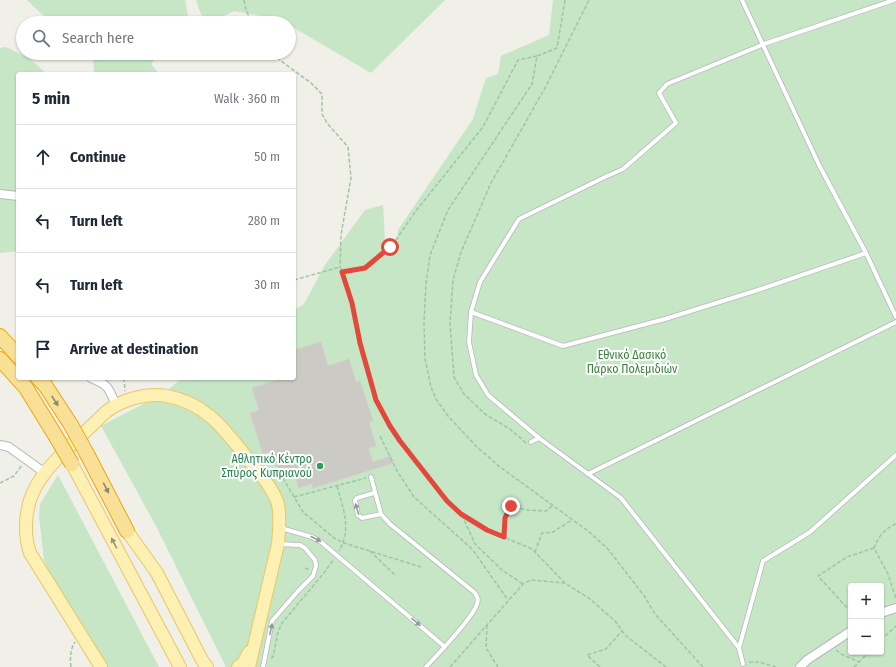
<!DOCTYPE html>
<meta charset="utf-8">
<style>
body{margin:0;font-family:"Fira Sans Condensed",sans-serif;background:#f6f6f7;color:#1f2937}
.controls{position:absolute;right:12px;bottom:12px;display:grid;overflow:hidden;border-radius:4px;box-shadow:0 1px 3px #0004}
.controls button{width:36px;height:36px;display:grid;place-items:center;padding:0;border:0;border-bottom:1px solid #e0e1e3;background:#fff;color:#1f2937;font:20px sans-serif}
.stop{position:absolute;width:12px;height:12px;margin:-9px;border:3px solid #e2493c;border-radius:50%;background:#fff}
.stop.end{background:#e2493c;border-color:#fff;box-shadow:0 1px 4px #0008}
.list{margin:0;padding:0;list-style:none}
h2{display:flex;justify-content:space-between;align-items:center;height:52px;margin:0;padding:0 16px;font-size:17px}
h2 small{font-size:13px;font-weight:400;color:#747a83}
.list li{display:grid;grid-template-columns:26px 1fr auto;gap:12px;align-items:center;box-sizing:border-box;height:64px;padding:0 16px;border-top:1px solid #e0e1e3}
.list b{display:block;font-size:15px;white-space:nowrap}
.list em{font-size:13px;font-style:normal;color:#747a83}
.icon{flex:none;width:22px;height:22px;fill:none;stroke:currentColor;stroke-width:2;stroke-linecap:round;stroke-linejoin:round}
.map{position:relative;flex:none;width:896px;height:667px;overflow:hidden}
.search{position:absolute;background:#fff;box-shadow:0 1px 3px #0004;left:16px;top:16px;width:280px;height:44px;display:flex;align-items:center;gap:10px;box-sizing:border-box;padding:0 14px;border-radius:22px;color:#747a83;font-size:15px}
.panel{position:absolute;background:#fff;box-shadow:0 1px 3px #0004;left:16px;top:72px;width:280px;height:308px;border-radius:4px}
.map>svg:first-child{display:block}
</style>
<div class="map">
<svg width="896" height="667" viewBox="0 0 896 667">
<rect width="100%" height="100%" fill="#f0efe8"/>
<g fill="#c6e6c6" fill-rule="evenodd">
<polygon points="27,0 185,0 189,20 185,23 55,23 47,19"/>
<polygon points="196,0 445,0 371,73 289,25 289,23 285,23 278,19 234,11 210,23 204,23"/>
<path d="M553 0H896V667H226L156 526 101 426 149 401 168 390 182 378H294V310L304 304 325 265 365 210 383 205 385 240H397L398 230 473 119 486 78 498 74 501 56 549 35ZM851 586H881V652H851Z"/>
<polygon points="6,47 30,59 47,74 18,74 18,251 0,253 0,48"/>
<polygon points="93,53 159,53 151,64 159,74 94,74"/>
<polygon points="58,475 159,667 108,667 101,662 50,577 44,560 39,516 40,504"/>
</g>
<polygon fill="#cccac4" stroke="#d5d0c6" points="321,342 328,366 349,359 356,382 360,381 373,421 369,422 376,446 368,448 373,462 391,456 393,463 313,488 312,483 299,488 293,470 280,474 272,451 263,454 250,413 259,410 252,388 277,380 276,378 294,378 294,350"/>
<g fill="none" stroke-linecap="round" stroke-linejoin="round">
<g stroke="#b5b8bb" stroke-width="5.5">
<g id="lane">
<polyline points="742,0 819,165 866,253 896,317"/>
<polyline points="471,312 480,282 519,219 605,177 623,169 676,123 659,93 667,84 764,44 894,0"/>
<polyline points="539,438 488,395 476,375 469,342 471,312 563,346 665,319 758,290 866,253"/>
<polyline points="531,442 539,438 621,498 739,648 743,664"/>
<polyline points="588,474 896,322"/>
<path d="M371 477 381 514 390 524 474 592C477 596 479 599 477 604 473 618 438 654 426 667"/>
<polyline points="374,493 357,498 355,500 358,515 362,518 381,514"/>
<polyline points="281,528 312,537 321,542 445,647"/>
<polyline points="739,648 763,561 810,532 896,455"/>
<polyline points="263,667 272,621 298,591 313,576 316,566 315,560 305,548 300,545 278,544"/>
</g>
</g>
<g stroke="#b5b8bb" stroke-width="10">
<g id="street">
<polyline points="0,194 18,196"/>
<path d="M91 378C109 385 109 388 116 406"/>
<polyline points="0,445 9,447 45,473"/>
<polyline points="881,613 896,608"/>
<polyline points="800,667 807,660 851,631"/>
</g>
</g>
<g stroke="#ecc666" stroke-width="14">
<g id="primary">
<polyline points="72,464 180,667"/>
<polyline points="127,531 157,573 202,660 207,667"/>
<path d="M101 667 30 553C24 535 25 517 30 500 40 470 66 451 87 430 94 424 100 417 107 411 122 400 147 392 167 396 204 403 222 426 244 454 256 469 270 484 277 501 281 511 279 533 278 544L249 667"/>
<polyline points="238,667 243,663 249,652"/>
</g>
</g>
<g stroke="#eea70a" stroke-width="16">
<g id="highway">
<polyline points="0,336 18,356"/>
<polyline points="0,359 26,388 55,435"/>
<polyline points="38,378 45,385 71,425"/>
<polyline points="87,454 127,531"/>
</g>
</g>
<g stroke="#9ec5a9" stroke-width="1.5" stroke-dasharray="4 2" stroke-linecap="butt">
<polyline points="244,0 246,10 252,23"/>
<polyline points="565,0 557,48 537,56 532,84 448,210 430,255 426,284 424,323 425,359 431,387 436,399 448,416 476,446 500,467 588,531 608,549 645,597 655,614 703,667"/>
<polyline points="273,53 277,58 311,83 322,94 322,114 327,123 348,147 351,178 341,235 340,267 342,271"/>
<polyline points="537,56 518,60 483,127 415,212 391,247 365,268 342,272 353,303 360,343 376,400 399,441 418,463 447,501 461,514 487,530 532,549 565,583"/>
<polyline points="294,280 340,267"/>
<polyline points="124,378 125,391"/>
<polyline points="380,436 397,471 414,497 472,549 508,600"/>
<polyline points="526,443 510,429 485,414 464,394 454,377 450,324 453,280 461,252 491,183 545,88 589,0"/>
<polyline points="283,478 303,512 334,538 344,543 421,567"/>
<polyline points="0,483 14,476 22,465"/>
<path d="M337 486C343 508 352 529 339 551"/>
<polyline points="294,497 366,478"/>
<polyline points="462,515 475,544 502,570 523,584"/>
<path d="M896 524C885 528 878 537 874 548L888 574 896 599"/>
<polyline points="504,537 505,518 511,506 527,510 546,511 552,506"/>
<polyline points="370,551 396,576"/>
<polyline points="535,552 542,533 553,532 572,520"/>
<polyline points="305,568 310,570"/>
<polyline points="851,612 818,576 847,557 874,548"/>
<polyline points="487,625 486,648 498,667"/>
<polyline points="881,640 896,626"/>
<polyline points="836,650 841,654 859,662"/>
<polyline points="271,658 273,657 278,632 282,623 323,574 334,559"/>
<polyline points="749,662 759,662 776,667"/>
<path d="M71 667C70 659 70 649 75 642"/>
<polyline points="450,667 523,584 531,580 565,583 590,599 615,621 625,635 666,667"/>
<polyline points="600,667 587,655 606,649 622,631"/>
<polyline points="854,667 869,652"/>
</g>
<use href="#lane" stroke="#fff" stroke-width="4"/>
<use href="#street" stroke="#fff" stroke-width="8"/>
<use href="#primary" stroke="#fcf0b2" stroke-width="12"/>
<use href="#highway" stroke="#f9e097" stroke-width="14"/>
<g stroke="#eea70a" stroke-width="16" stroke-linecap="butt">
<g id="highway-bridge">
<polyline points="71,425 87,454"/>
<polyline points="55,435 72,464"/>
</g>
</g>
<use href="#highway-bridge" stroke="#f9e097" stroke-width="14"/>
</g>
<defs><path id="oneway-solid" d="M-6-.8H1V-3.2L6.5 0L1 3.2V.8H-6Z"/></defs>
<g fill="#8d8875">
<use href="#oneway-solid" transform="translate(55 401) rotate(57)"/>
<use href="#oneway-solid" transform="translate(106 488) rotate(63)"/>
</g>
<g fill="#979a9c">
<use href="#oneway-solid" transform="translate(357 509) rotate(-107)"/>
<use href="#oneway-solid" transform="translate(316 539) rotate(27)"/>
<use href="#oneway-solid" transform="translate(416 622) rotate(40)"/>
<use href="#oneway-solid" transform="translate(271 629) rotate(-78)"/>
</g>
<use fill="#969481" href="#oneway-solid" transform="translate(114 543) rotate(-117)"/>
<g fill="none" stroke-linecap="round" stroke-linejoin="round">
<polyline stroke="#e2493c" stroke-width="5" points="390,247 365,268 342,272 352,303 360,343 376,400 390,426 400,441 447,501 461,514 487,530 504,537 505,518 511,506"/>
</g>
<circle fill="#2e9e5b" stroke="#fff" stroke-width="1.5" cx="320" cy="466" r="4"/>
<g text-anchor="middle" stroke-width="4" stroke-linejoin="round" paint-order="stroke">
<g font-size="12" fill="#39843d" stroke="#fff">
<text x="632" y="359">Εθνικό Δασικό<tspan x="632" dy="14">Πάρκο Πολεμιδιών</tspan></text>
</g>
<g font-size="12" fill="#27864d" stroke="#fff" text-anchor="end">
<text x="312" y="463">Αθλητικό Κέντρο<tspan x="312" dy="14">Σπύρος Κυπριανού</tspan></text>
</g>
</g>
</svg>
<div class="controls">
<button>+</button>
<button>−</button>
</div>
<div class="stop" style="left:390px;top:247px"></div>
<div class="stop end" style="left:511px;top:506px"></div>
<div class="search"><svg class="icon" aria-label="search" viewBox="0 0 24 24"><circle cx="10" cy="10" r="6"/><path d="M15 15l6 6"/></svg>Search here</div>
<section class="panel">
<h2>5 min<small>Walk · 360 m</small></h2>
<ul class="list">
<li><svg class="icon" aria-label="ahead" viewBox="0 0 24 24"><path d="M12 20V5M6 11l6-6 6 6"/></svg><div><b>Continue</b></div><em>50 m</em></li>
<li><svg class="icon" aria-label="left" viewBox="0 0 24 24"><path d="M17 20v-9H6M10 6l-5 5 5 5"/></svg><div><b>Turn left</b></div><em>280 m</em></li>
<li><svg class="icon" aria-label="left" viewBox="0 0 24 24"><path d="M17 20v-9H6M10 6l-5 5 5 5"/></svg><div><b>Turn left</b></div><em>30 m</em></li>
<li><svg class="icon" aria-label="arrive" viewBox="0 0 24 24"><path d="M6 21V4h12l-3 4 3 4H6"/></svg><div><b>Arrive at destination</b></div></li>
</ul>
</section>
</div>
